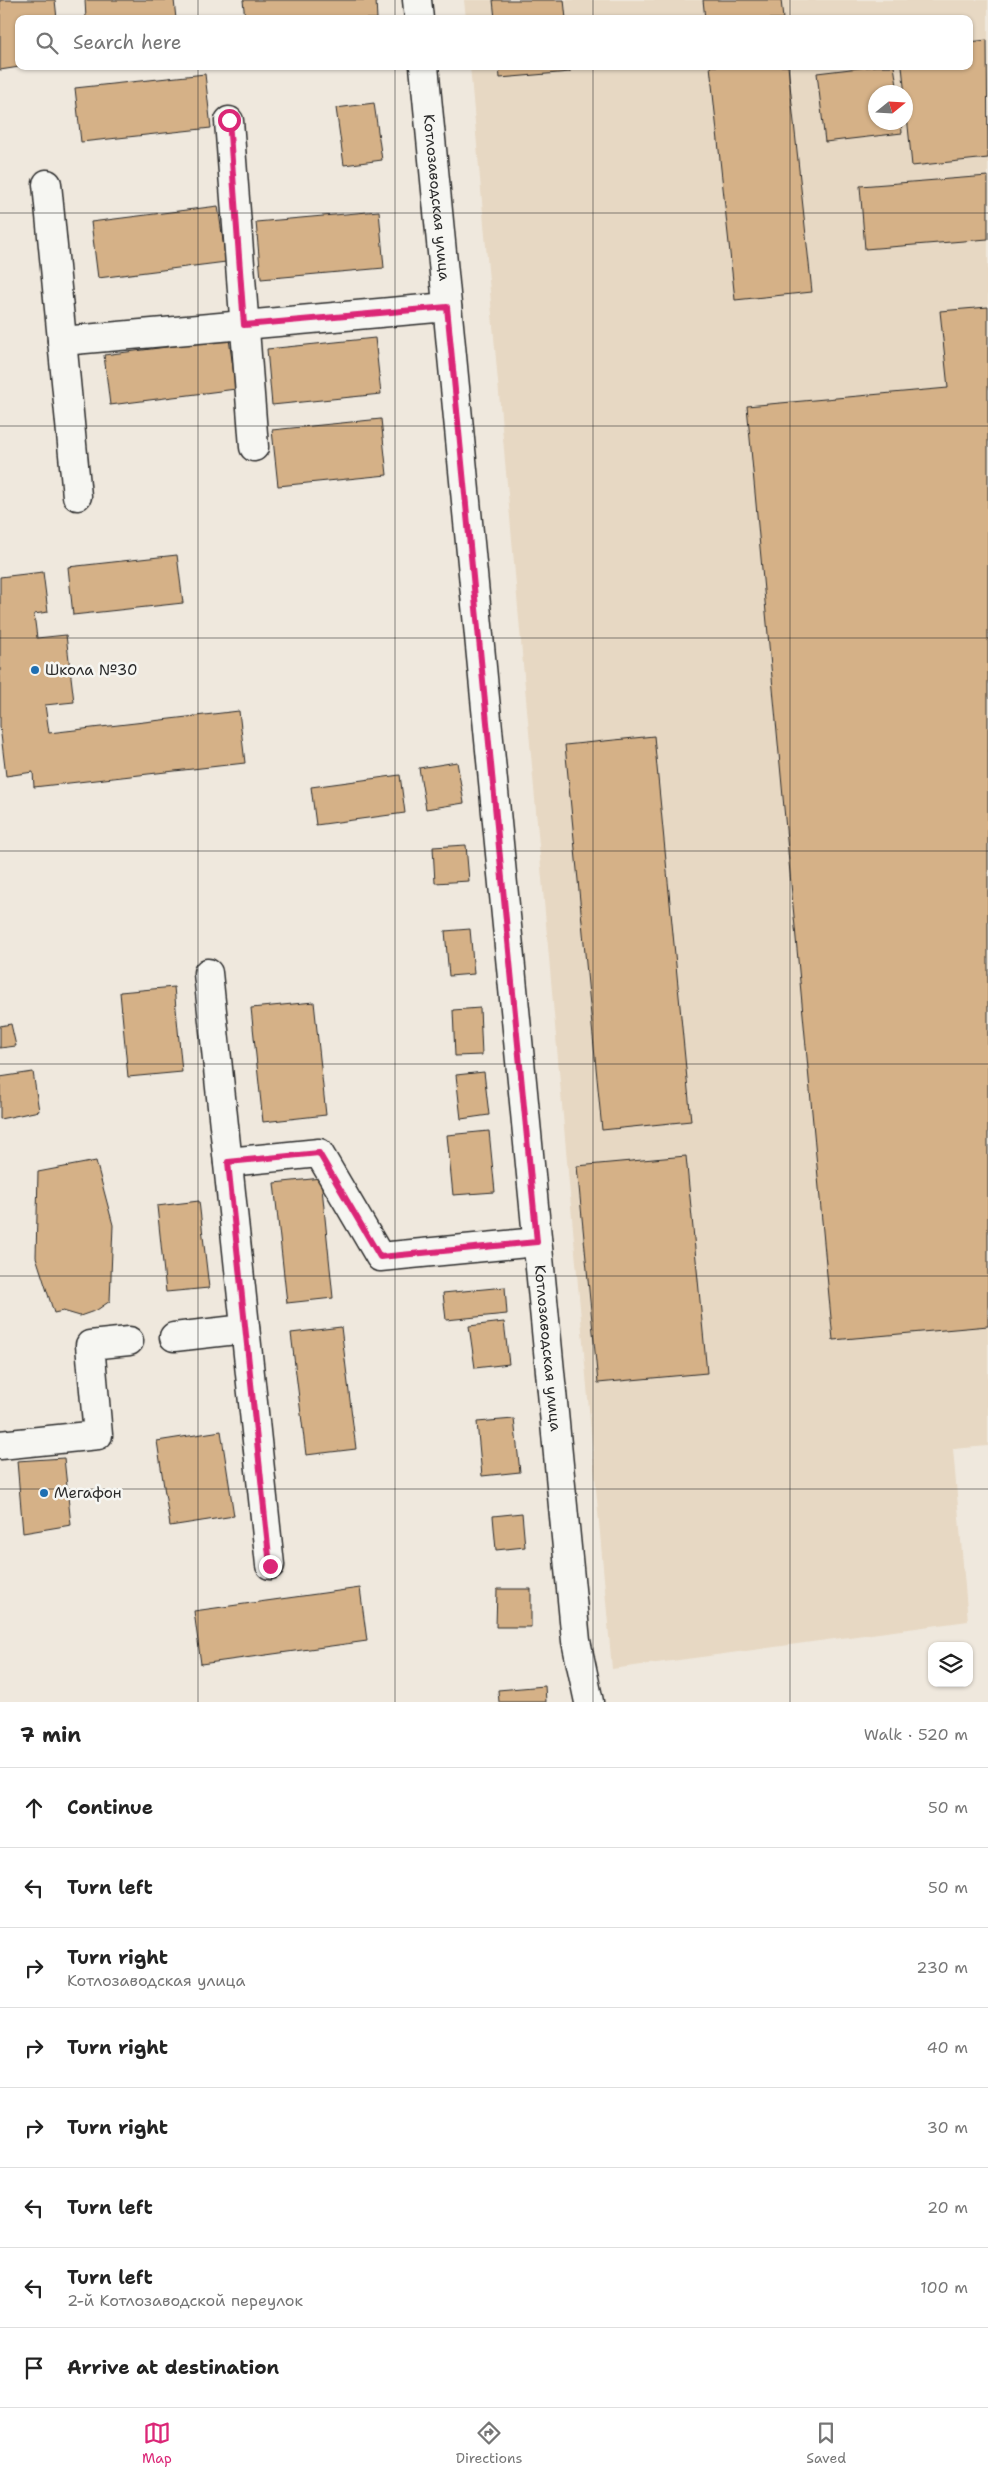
<!DOCTYPE html>
<meta charset="utf-8">
<style>
body{margin:0;font-family:"Shantell Sans",sans-serif;background:#f6f6f6;color:#222}
.controls{position:absolute;right:15px;bottom:15px;display:grid;overflow:hidden;border-radius:10px;box-shadow:0 1px 4px #0004}
.controls button{width:45px;height:45px;display:grid;place-items:center;padding:0;border:0;border-bottom:1px solid #e0e0e0;background:#fff;color:#222;font:25px sans-serif}
.compass{position:absolute;left:868px;top:85px;width:45px;height:45px;border-radius:50%;background:#fff;box-shadow:0 1px 4px #0004;rotate:72deg}
.stop{position:absolute;width:15px;height:15px;margin:-11px;border:4px solid #db2777;border-radius:50%;background:#fff}
.stop.end{background:#db2777;border-color:#fff;box-shadow:0 1px 5px #0008}
.list{margin:0;padding:0;list-style:none}
h2{display:flex;justify-content:space-between;align-items:center;height:65px;margin:0;padding:0 20px;font-size:21px}
h2 small{font-size:16px;font-weight:400;color:#767676}
.list li{display:grid;grid-template-columns:32px 1fr auto;gap:15px;align-items:center;box-sizing:border-box;height:80px;padding:0 20px;border-top:1px solid #e0e0e0}
.list b{display:block;font-size:19px;white-space:nowrap}
.list p{margin:0;font-size:16px;white-space:nowrap;color:#767676}
.list em{font-size:16px;font-style:normal;color:#767676}
.icon{flex:none;width:28px;height:28px;fill:none;stroke:currentColor;stroke-width:2;stroke-linecap:round;stroke-linejoin:round}
.map{position:relative;flex:none;width:988px;height:1702px;overflow:hidden}
.search{position:absolute;background:#fff;box-shadow:0 1px 4px #0004;left:15px;right:15px;top:15px;height:55px;display:flex;align-items:center;gap:12px;box-sizing:border-box;padding:0 18px;border-radius:10px;color:#767676;font-size:19px}
.sheet{height:705px;background:#fff}
nav{display:flex;justify-content:space-around;align-items:center;box-sizing:border-box;height:70px;border-top:1px solid #e0e0e0;background:#fff;font-size:14px;color:#767676}
nav a{display:grid;justify-items:center;gap:2px}
nav .on{color:#db2777}
.map>svg:first-child{display:block}
</style>
<div class="map">
<svg width="988" height="1702" viewBox="0 0 988 1702">
<rect width="100%" height="100%" fill="#efe8dd"/>
<filter id="ink" filterUnits="userSpaceOnUse"><feTurbulence type="fractalNoise" baseFrequency=".02" numOctaves="2"/><feDisplacementMap in="SourceGraphic" scale="10" xChannelSelector="R" yChannelSelector="G"/><feConvolveMatrix kernelMatrix="1 2 1 2 8 2 1 2 1" color-interpolation-filters="sRGB"/></filter>
<g filter="url(#ink)">
<path fill="#e7d8c3" fill-rule="evenodd" d="M464 0H988V1446L953 1449 968 1621 612 1669 470 66H969V19H466ZM876 92H906V122H876Z"/>
<g fill="#d5b187" stroke="#2b2b2b">
<polygon points="0,0 55,0 57,19 19,19 19,66 26,66 0,70"/>
<polygon points="85,0 174,0 176,19 86,19"/>
<polygon points="243,0 376,0 377,19 245,19"/>
<polygon points="493,0 564,0 566,19 495,19"/>
<polygon points="703,0 781,0 783,19 705,19"/>
<polygon points="987,40 988,158 912,166 902,66 969,66 969,42"/>
<polygon points="499,66 570,66 570,72 500,78"/>
<polygon points="710,66 788,66 812,292 735,300"/>
<polygon points="876,66 894,66 898,92 876,92 876,122 901,122 902,133 825,142 817,73"/>
<polygon points="205,74 211,128 81,142 75,88"/>
<polygon points="374,103 382,160 344,165 336,108"/>
<polygon points="988,176 988,239 865,249 860,186"/>
<polygon points="218,206 226,262 98,278 91,222"/>
<polygon points="379,211 384,268 261,279 256,222"/>
<polygon points="988,307 988,1326 833,1340 747,406 948,388 940,311"/>
<polygon points="375,338 381,394 272,405 267,349"/>
<polygon points="229,339 236,389 110,405 104,355"/>
<polygon points="381,419 387,475 278,486 272,430"/>
<polygon points="177,555 183,603 73,615 68,567"/>
<polygon points="43,572 48,612 34,614 37,638 66,635 74,702 45,705 49,733 239,711 245,763 34,787 33,772 6,776 0,726 0,577"/>
<polygon points="654,736 691,1121 602,1130 565,745"/>
<polygon points="457,762 464,803 426,809 419,768"/>
<polygon points="400,775 405,813 316,825 311,787"/>
<polygon points="466,845 469,881 435,883 433,847"/>
<polygon points="470,929 474,974 449,976 445,931"/>
<polygon points="174,987 182,1072 128,1077 120,992"/>
<polygon points="314,1002 326,1115 263,1122 251,1008"/>
<polygon points="480,1008 482,1055 455,1056 453,1010"/>
<polygon points="11,1024 16,1046 0,1048 0,1026"/>
<polygon points="33,1072 39,1111 0,1119 0,1077"/>
<polygon points="484,1072 489,1115 461,1119 456,1075"/>
<polygon points="489,1131 495,1192 453,1195 447,1135"/>
<polygon points="686,1156 707,1373 598,1383 577,1166"/>
<polygon points="96,1161 113,1225 110,1301 97,1310 80,1316 63,1311 54,1313 36,1257 38,1172"/>
<polygon points="321,1178 333,1298 287,1303 274,1183"/>
<polygon points="199,1201 209,1288 166,1292 157,1206"/>
<polygon points="505,1287 507,1314 446,1320 443,1293"/>
<polygon points="504,1322 509,1364 475,1368 469,1326"/>
<polygon points="341,1327 356,1449 306,1455 291,1333"/>
<polygon points="514,1419 520,1472 482,1476 477,1422"/>
<polygon points="221,1431 234,1516 170,1526 157,1441"/>
<polygon points="64,1458 71,1525 23,1533 17,1461"/>
<polygon points="522,1513 525,1547 496,1550 493,1516"/>
<polygon points="360,1588 367,1641 201,1664 194,1611"/>
<polygon points="497,1589 531,1589 531,1627 496,1627"/>
<polygon points="545,1686 546,1702 499,1702 498,1690"/>
</g>
<g fill="none" stroke-linecap="round" stroke-linejoin="round">
<g stroke="#2b2b2b" stroke-width="31">
<g id="minor">
<polyline points="417,0 419,19"/>
<path id="s1" d="M424 66 576 1641 589 1702"/>
<polyline points="229,121 254,447"/>
<polyline points="47,184 77,496"/>
<polyline points="62,341 447,307"/>
<polyline points="208,973 270,1565"/>
<polyline points="228,1162 319,1153 380,1257 537,1242"/>
<polyline points="174,1337 245,1329"/>
<polyline points="0,1445 98,1435 90,1345 129,1341"/>
</g>
</g>
<use href="#minor" stroke="#f6f6f2" stroke-width="28"/>
</g>
</g>
<g fill="none" stroke-linecap="round" stroke-linejoin="round" filter="url(#ink)">
<polyline stroke="#db2777" stroke-width="6" points="229,120 244,325 447,307 537,1242 380,1257 319,1153 228,1162 270,1566"/>
</g>
<path fill="none" stroke="#2b2b2b" stroke-width="1" stroke-opacity="0.55" d="M198 0V19M395 0V19M593 0V19M790 0V19M198 66V1702M395 66V1702M593 66V1702M790 66V1702M0 213H988M0 426H988M0 638H988M0 851H988M0 1064H988M0 1276H988M0 1489H988"/>
<g fill="#1f6fb2" stroke="#f6f6f2" stroke-width="2">
<circle cx="35" cy="670" r="5"/>
<circle cx="44" cy="1493" r="5"/>
</g>
<g text-anchor="middle" stroke-width="5" stroke-linejoin="round" paint-order="stroke">
<g font-size="15" fill="#2b2b2b" stroke="#f6f6f2">
<text dy="5" stroke="none"><textPath href="#s1" startOffset="132">Котлозаводская улица</textPath></text>
<text dy="5" stroke="none"><textPath href="#s1" startOffset="1288">Котлозаводская улица</textPath></text>
</g>
<g font-size="15" fill="#2b2b2b" stroke="#f6f6f2" text-anchor="start">
<text x="45" y="675">Школа №30</text>
<text x="54" y="1498">Мегафон</text>
</g>
</g>
</svg>
<div class="controls">
<button><svg class="icon" aria-label="layers" viewBox="0 0 24 24"><path d="M12 4l9 5-9 5-9-5zM3 14l9 5 9-5"/></svg></button>
</div>
<svg class="compass" viewBox="-18 -18 36 36"><path d="M0-13l5 13h-10z" fill="#e53935"/><path d="M0 13l5-13h-10z" fill="#767676"/></svg>
<div class="stop" style="left:229px;top:120px"></div>
<div class="stop end" style="left:270px;top:1566px"></div>
<div class="search"><svg class="icon" aria-label="search" viewBox="0 0 24 24"><circle cx="10" cy="10" r="6"/><path d="M15 15l6 6"/></svg>Search here</div>
</div>
<section class="sheet">
<h2>7 min<small>Walk · 520 m</small></h2>
<ul class="list">
<li><svg class="icon" aria-label="ahead" viewBox="0 0 24 24"><path d="M12 20V5M6 11l6-6 6 6"/></svg><div><b>Continue</b></div><em>50 m</em></li>
<li><svg class="icon" aria-label="left" viewBox="0 0 24 24"><path d="M17 20v-9H6M10 6l-5 5 5 5"/></svg><div><b>Turn left</b></div><em>50 m</em></li>
<li><svg class="icon" aria-label="right" viewBox="0 0 24 24"><path d="M7 20v-9h11M14 6l5 5-5 5"/></svg><div><b>Turn right</b><p>Котлозаводская улица</p></div><em>230 m</em></li>
<li><svg class="icon" aria-label="right" viewBox="0 0 24 24"><path d="M7 20v-9h11M14 6l5 5-5 5"/></svg><div><b>Turn right</b></div><em>40 m</em></li>
<li><svg class="icon" aria-label="right" viewBox="0 0 24 24"><path d="M7 20v-9h11M14 6l5 5-5 5"/></svg><div><b>Turn right</b></div><em>30 m</em></li>
<li><svg class="icon" aria-label="left" viewBox="0 0 24 24"><path d="M17 20v-9H6M10 6l-5 5 5 5"/></svg><div><b>Turn left</b></div><em>20 m</em></li>
<li><svg class="icon" aria-label="left" viewBox="0 0 24 24"><path d="M17 20v-9H6M10 6l-5 5 5 5"/></svg><div><b>Turn left</b><p>2-й Котлозаводской переулок</p></div><em>100 m</em></li>
<li><svg class="icon" aria-label="arrive" viewBox="0 0 24 24"><path d="M6 21V4h12l-3 4 3 4H6"/></svg><div><b>Arrive at destination</b></div></li>
</ul>
</section>
<nav>
<a class="on"><svg class="icon" aria-label="map" viewBox="0 0 24 24"><path d="M3 6l6-2 6 2 6-2v14l-6 2-6-2-6 2zM9 4v14M15 6v14"/></svg>Map</a>
<a><svg class="icon" aria-label="directions" viewBox="0 0 24 24"><path d="M12 3l9 9-9 9-9-9zM9 14v-3h6M13 9l2 2-2 2"/></svg>Directions</a>
<a><svg class="icon" aria-label="saved" viewBox="0 0 24 24"><path d="M7 4h10v16l-5-4-5 4z"/></svg>Saved</a>
</nav>
